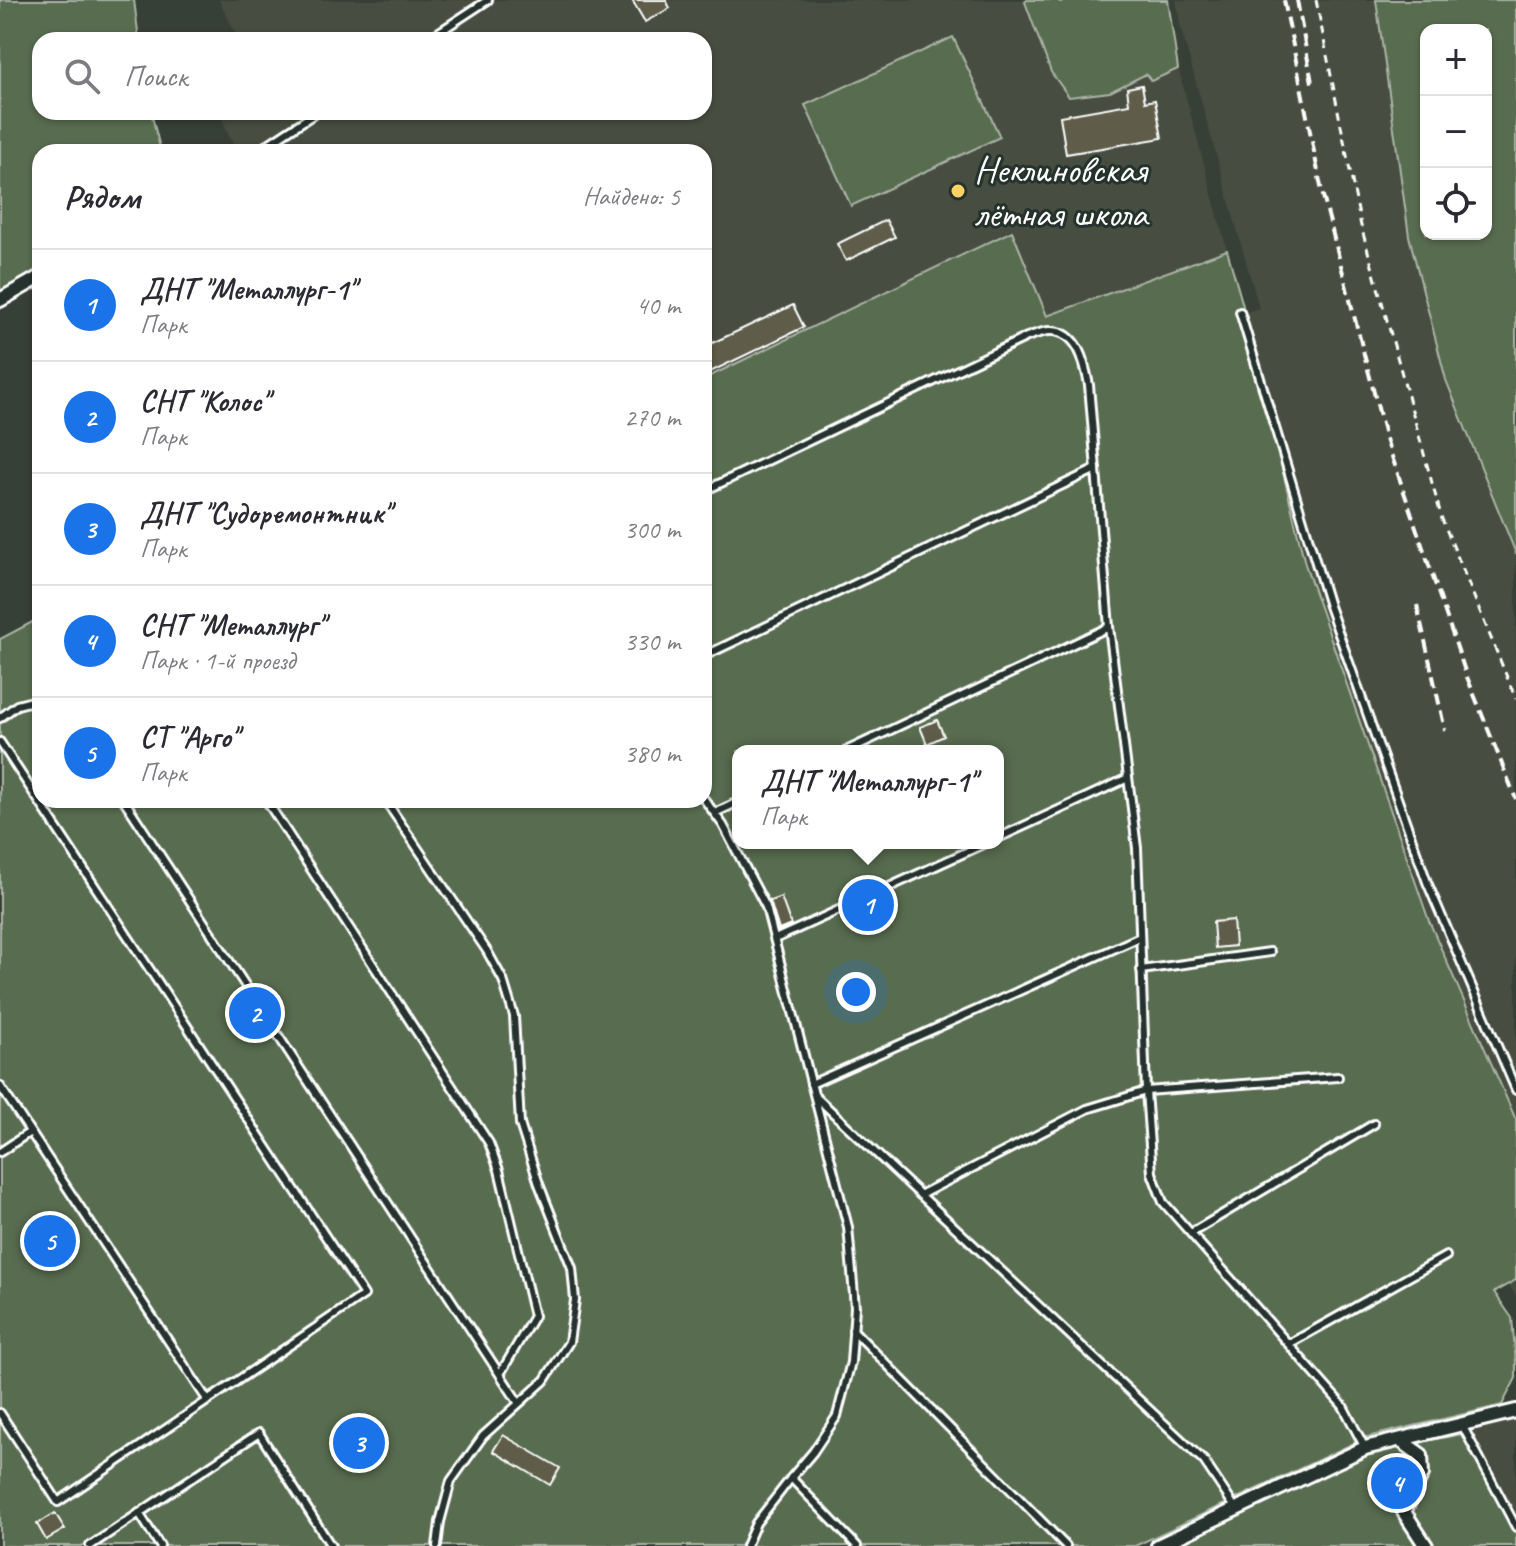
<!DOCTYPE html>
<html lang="ru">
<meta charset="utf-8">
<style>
body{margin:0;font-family:Caveat,sans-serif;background:#f2f2f3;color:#2b2b33}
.controls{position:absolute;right:24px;top:24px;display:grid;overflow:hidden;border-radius:16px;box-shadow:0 2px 6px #0004}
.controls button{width:72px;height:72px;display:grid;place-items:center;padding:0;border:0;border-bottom:2px solid #e1e1e2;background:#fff;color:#2b2b33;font:40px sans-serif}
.you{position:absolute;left:856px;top:992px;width:28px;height:28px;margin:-20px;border:6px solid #fff;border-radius:50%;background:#1a73e8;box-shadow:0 0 0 12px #1a73e833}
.badge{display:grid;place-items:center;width:52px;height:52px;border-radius:50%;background:#1a73e8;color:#fff;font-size:26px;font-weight:700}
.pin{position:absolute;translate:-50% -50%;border:4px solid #fff;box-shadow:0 2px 8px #0006}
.popup{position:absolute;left:732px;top:745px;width:272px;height:104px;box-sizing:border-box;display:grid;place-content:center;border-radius:16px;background:#fff;filter:drop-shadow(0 2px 6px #0005);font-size:26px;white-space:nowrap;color:#7c7c81}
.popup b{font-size:30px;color:#2b2b33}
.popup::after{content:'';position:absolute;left:50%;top:100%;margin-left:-16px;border:16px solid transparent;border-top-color:#fff}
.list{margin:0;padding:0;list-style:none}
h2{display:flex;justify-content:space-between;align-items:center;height:104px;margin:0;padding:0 32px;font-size:34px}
h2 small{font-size:26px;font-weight:400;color:#7c7c81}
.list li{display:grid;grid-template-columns:52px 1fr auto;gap:24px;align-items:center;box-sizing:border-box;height:112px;padding:0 32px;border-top:2px solid #e1e1e2}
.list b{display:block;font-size:30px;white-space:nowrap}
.list p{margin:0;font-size:26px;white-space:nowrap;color:#7c7c81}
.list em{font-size:26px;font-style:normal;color:#7c7c81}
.icon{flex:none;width:44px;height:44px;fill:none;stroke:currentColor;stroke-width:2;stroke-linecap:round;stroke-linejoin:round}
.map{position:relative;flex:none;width:1516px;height:1546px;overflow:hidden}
.search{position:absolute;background:#fff;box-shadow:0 2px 6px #0004;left:32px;top:32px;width:680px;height:88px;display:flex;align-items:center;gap:20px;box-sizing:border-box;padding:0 28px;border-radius:24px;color:#7c7c81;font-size:30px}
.panel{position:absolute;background:#fff;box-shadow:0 2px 6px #0004;left:32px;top:144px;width:680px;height:664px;border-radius:24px}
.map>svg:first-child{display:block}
</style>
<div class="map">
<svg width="1516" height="1546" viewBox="0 0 1516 1546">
<rect width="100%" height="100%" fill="#374036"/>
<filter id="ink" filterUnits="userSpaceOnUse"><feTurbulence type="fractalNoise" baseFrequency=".0125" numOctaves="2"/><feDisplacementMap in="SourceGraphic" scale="16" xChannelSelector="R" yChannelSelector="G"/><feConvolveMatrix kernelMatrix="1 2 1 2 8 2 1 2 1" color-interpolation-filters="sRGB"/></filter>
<g filter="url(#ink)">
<g fill="#474d40" fill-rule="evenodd">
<polygon points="219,0 1160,0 1227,250 1046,316 1011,231 704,379 704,152 231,152 235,149 219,112 704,112 704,40 239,40"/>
<path d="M1176 0H1516V1296L1390 1111 1188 331 1259 308 1181 29ZM1426 30H1486V234H1426Z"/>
<polygon points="1516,1415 1516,1524 1505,1510 1488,1466 1469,1433"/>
</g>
<g fill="#586c50" stroke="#acb6a8" stroke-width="2" fill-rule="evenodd">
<polygon points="0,0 134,0 139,40 40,40 40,112 151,112 161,152 40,152 40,279 0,296"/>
<polygon points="1027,0 1057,0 1060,2 1067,0 1168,0 1178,69 1151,81 1146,74 1110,92 1069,97 1051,72 1025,2"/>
<path d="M1376 0H1516V554L1446 380 1409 236ZM1426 30H1486V234H1426Z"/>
<polygon points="953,37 1000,137 851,206 805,105"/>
<path d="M1012 231 1047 316 1227 250 1242 302 1305 564 1429 921 1516 1120V1280L1494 1292 1512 1318 1516 1363V1378L1502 1405 1367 1437 1135 1546H0V639L40 618V800H704V379ZM738 751H998V843H738Z"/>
<polygon points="1468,1433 1516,1527 1516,1546 1173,1546 1244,1514 1361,1453"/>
</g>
<g fill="#5f5d4a" stroke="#fff" stroke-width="2">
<polygon points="632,0 666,0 670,8 645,22"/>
<polygon points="1142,85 1145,102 1155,100 1162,138 1066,154 1060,116 1129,104 1127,88"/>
<polygon points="886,220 895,237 846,261 837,244"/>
<polygon points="793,305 804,327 704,375 704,347"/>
<polygon points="937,720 944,736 927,744 920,727"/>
<polygon points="781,897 791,925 779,930 770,901"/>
<polygon points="1233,920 1235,946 1215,948 1213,922"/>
<polygon points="503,1435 560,1468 550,1485 493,1451"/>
<polygon points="55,1513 65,1529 46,1540 37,1524"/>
</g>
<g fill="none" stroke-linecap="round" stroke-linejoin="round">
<g stroke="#fff" stroke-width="12">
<g id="lane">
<polyline points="427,40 488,0"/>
<polyline points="256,152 317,112"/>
<polyline points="1240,312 1329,606 1427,882 1516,1090"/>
<path d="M704 491 1027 337C1034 335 1044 330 1052 331 1079 332 1085 365 1089 385L1109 627 1137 848 1146 1091 1152 1173 1163 1202 1343 1406 1365 1448"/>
<polyline points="704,656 1096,469"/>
<polyline points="0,718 17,705 40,699"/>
<polyline points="0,742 364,1295 58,1502 0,1413"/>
<polyline points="846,751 1109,627"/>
<polyline points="704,799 723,825 766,907 848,1227 855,1307 851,1362 837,1416 813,1452 791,1478 756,1523 746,1546"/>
<polyline points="124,800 518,1402"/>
<polyline points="266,800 489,1143 499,1170 534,1316 500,1374"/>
<polyline points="385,800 487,951 503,980 514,1016 520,1124 539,1184 572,1268 575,1300 569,1342 544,1381 483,1436 451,1481 440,1522 437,1546"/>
<polyline points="715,813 738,802"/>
<polyline points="998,838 1128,778"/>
<polyline points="775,939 986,843"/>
<polyline points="1141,970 1270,952"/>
<polyline points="811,1084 1140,937"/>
<polyline points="0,1086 208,1401"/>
<polyline points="815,1096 1204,1461 1236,1509"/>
<polyline points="0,1152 30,1132"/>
<polyline points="920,1195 1087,1109 1146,1091 1338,1077"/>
<polyline points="1191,1233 1374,1124"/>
<polyline points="853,1330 1066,1546"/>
<polyline points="1289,1344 1446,1256"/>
<polyline points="1462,1425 1516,1527"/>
<polyline points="791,1478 857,1546"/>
<polyline points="139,1513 160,1546"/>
<polyline points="90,1546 259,1433 331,1546"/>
</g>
</g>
<g stroke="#fff" stroke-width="18">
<g id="street">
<polyline points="0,300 40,277"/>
<polyline points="1400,1440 1421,1455 1422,1474 1404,1512 1426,1546"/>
<polyline points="1158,1546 1365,1448 1516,1411"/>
</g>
</g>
<polyline stroke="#fff" stroke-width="3" stroke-dasharray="8 6" stroke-linecap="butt" points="1316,0 1361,226 1442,519 1516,699"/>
<use href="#lane" stroke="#26332d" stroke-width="6"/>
<use href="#street" stroke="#26332d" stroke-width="12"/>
<g stroke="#fff" stroke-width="4" stroke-dasharray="12 6" stroke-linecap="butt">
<polyline points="1284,0 1322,192 1386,439 1467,677 1516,799"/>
<polyline points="1297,0 1313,88"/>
<polyline points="1417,605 1445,730"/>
</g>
</g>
</g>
<circle fill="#ffd166" stroke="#26332d" stroke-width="3" cx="958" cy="191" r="8"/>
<g text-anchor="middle" stroke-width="6" stroke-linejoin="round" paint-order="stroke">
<g font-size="38" fill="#fff" stroke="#26332d" text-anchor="start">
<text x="974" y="182">Неклиновская<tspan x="974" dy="44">лётная школа</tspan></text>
</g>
</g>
</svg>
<div class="controls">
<button>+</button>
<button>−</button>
<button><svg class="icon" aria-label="locate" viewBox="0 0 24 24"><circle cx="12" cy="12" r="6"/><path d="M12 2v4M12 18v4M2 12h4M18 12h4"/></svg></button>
</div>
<div class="you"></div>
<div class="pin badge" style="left:868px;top:905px">1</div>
<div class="popup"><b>ДНТ &quot;Металлург-1&quot;</b>Парк</div>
<div class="pin badge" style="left:255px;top:1013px">2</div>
<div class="pin badge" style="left:359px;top:1443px">3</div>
<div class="pin badge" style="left:1397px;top:1483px">4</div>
<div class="pin badge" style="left:50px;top:1241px">5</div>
<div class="search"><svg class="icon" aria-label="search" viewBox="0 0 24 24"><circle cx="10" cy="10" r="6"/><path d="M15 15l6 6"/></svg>Поиск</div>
<section class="panel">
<h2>Рядом<small>Найдено: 5</small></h2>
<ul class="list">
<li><span class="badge">1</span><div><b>ДНТ &quot;Металлург-1&quot;</b><p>Парк</p></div><em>40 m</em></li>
<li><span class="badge">2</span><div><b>СНТ &quot;Колос&quot;</b><p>Парк</p></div><em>270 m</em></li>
<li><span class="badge">3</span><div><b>ДНТ &quot;Судоремонтник&quot;</b><p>Парк</p></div><em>300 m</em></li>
<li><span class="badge">4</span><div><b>СНТ &quot;Металлург&quot;</b><p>Парк · 1-й проезд</p></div><em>330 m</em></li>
<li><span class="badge">5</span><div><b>СТ &quot;Арго&quot;</b><p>Парк</p></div><em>380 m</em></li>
</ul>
</section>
</div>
